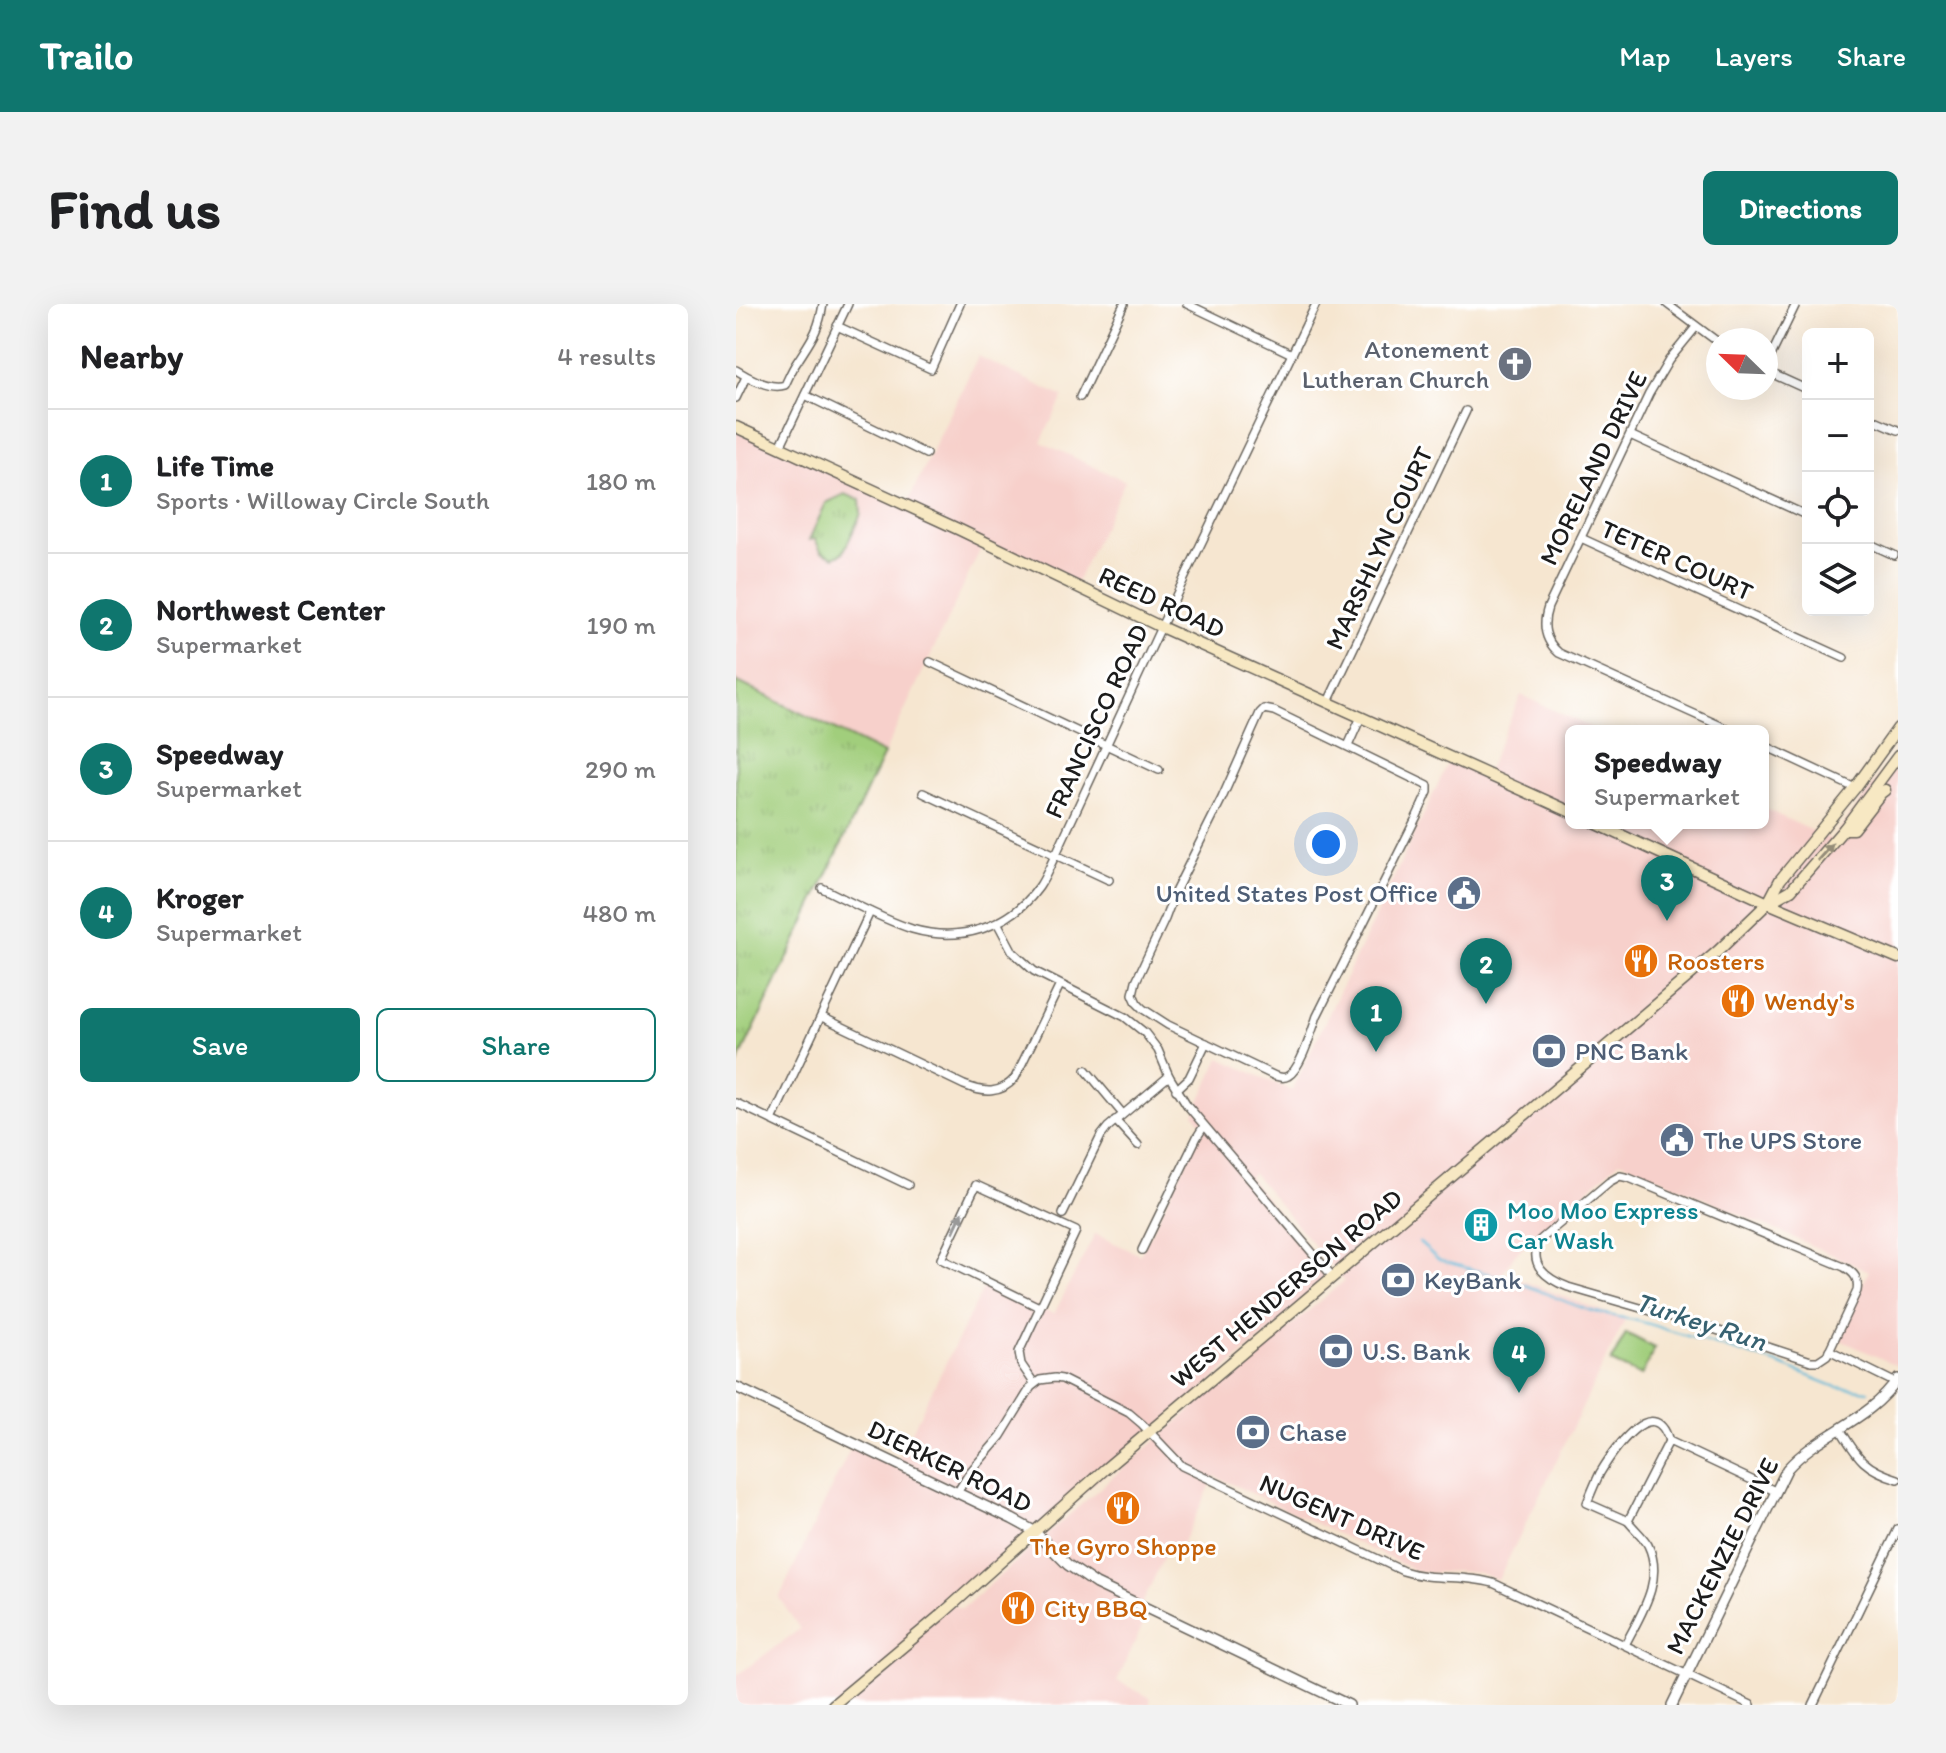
<!DOCTYPE html>
<meta charset="utf-8">
<style>
body{margin:0;font-family:Itim,sans-serif;background:#f2f2f2;color:#202124}
.controls{position:absolute;right:24px;top:24px;display:grid;overflow:hidden;border-radius:12px;box-shadow:0 8px 32px #0002}
.controls button{width:72px;height:72px;display:grid;place-items:center;padding:0;border:0;border-bottom:2px solid #e0e0e0;background:#fff;color:#202124;font:40px sans-serif}
.compass{position:absolute;left:970px;top:24px;width:72px;height:72px;border-radius:50%;background:#fff;box-shadow:0 8px 32px #0002;rotate:293deg}
.you{position:absolute;left:590px;top:540px;width:28px;height:28px;margin:-20px;border:6px solid #fff;border-radius:50%;background:#1a73e8;box-shadow:0 0 0 12px #1a73e833}
.badge{display:grid;place-items:center;width:52px;height:52px;border-radius:50%;background:#0f766e;color:#fff;font-size:26px;font-weight:700}
.pin{position:absolute;translate:-50% -66px;filter:drop-shadow(0 2px 4px #0008)}
.pin::after{content:'';position:absolute;top:42px;width:28px;height:24px;background:inherit;clip-path:polygon(0 0,100% 0,50% 100%)}
.popup{position:absolute;left:829px;top:421px;width:204px;height:104px;box-sizing:border-box;display:grid;place-content:center;border-radius:12px;background:#fff;filter:drop-shadow(0 2px 6px #0005);font-size:26px;white-space:nowrap;color:#757577}
.popup b{font-size:30px;color:#202124}
.popup::after{content:'';position:absolute;left:50%;top:100%;margin-left:-16px;border:16px solid transparent;border-top-color:#fff}
.list{margin:0;padding:0;list-style:none}
h2{display:flex;justify-content:space-between;align-items:center;height:104px;margin:0;padding:0 32px;font-size:34px}
h2 small{font-size:26px;font-weight:400;color:#757577}
.list li{display:grid;grid-template-columns:52px 1fr auto;gap:24px;align-items:center;box-sizing:border-box;height:144px;padding:0 32px;border-top:2px solid #e0e0e0}
.list b{display:block;font-size:30px;white-space:nowrap}
.list p{margin:0;font-size:26px;white-space:nowrap;color:#757577}
.list em{font-size:26px;font-style:normal;color:#757577}
.actions{display:flex;gap:16px;padding:24px 32px}
.actions a{flex:1;padding:18px 0;border:2px solid #0f766e;border-radius:12px;text-align:center;font-size:28px;color:#0f766e}
.actions .main{background:#0f766e;color:#fff}
.icon{flex:none;width:44px;height:44px;fill:none;stroke:currentColor;stroke-width:2;stroke-linecap:round;stroke-linejoin:round}
.map{position:relative;flex:none;width:1162px;height:1401px;overflow:hidden;border-radius:12px}
header{display:flex;align-items:center;gap:48px;box-sizing:border-box;height:112px;padding:0 40px;background:#0f766e;color:#fff}
header strong{font-size:38px}
nav{display:flex;gap:44px;margin-inline-start:auto;font-size:28px}
.intro{display:flex;align-items:center;justify-content:space-between;box-sizing:border-box;height:192px;padding:0 48px}
h1{margin:0;font-size:56px}
.button{padding:20px 36px;border-radius:12px;background:#0f766e;color:#fff;font-size:28px;font-weight:700}
main{display:flex;gap:48px;padding:0 48px}
aside{flex:1;background:#fff;border-radius:12px;box-shadow:0 8px 32px #0002}
.map>svg:first-child{display:block}
</style>
<header>
<strong>Trailo</strong>
<nav><a>Map</a><a>Layers</a><a>Share</a></nav>
</header>
<div class="intro"><h1>Find us</h1><a class="button">Directions</a></div>
<main>
<aside>
<h2>Nearby<small>4 results</small></h2>
<ul class="list">
<li><span class="badge">1</span><div><b>Life Time</b><p>Sports · Willoway Circle South</p></div><em>180 m</em></li>
<li><span class="badge">2</span><div><b>Northwest Center</b><p>Supermarket</p></div><em>190 m</em></li>
<li><span class="badge">3</span><div><b>Speedway</b><p>Supermarket</p></div><em>290 m</em></li>
<li><span class="badge">4</span><div><b>Kroger</b><p>Supermarket</p></div><em>480 m</em></li>
</ul>
<div class="actions"><a class="main">Save</a><a>Share</a></div>
</aside>
<div class="map">
<svg width="1162" height="1401" viewBox="0 0 1162 1401">
<defs>
<pattern id="park-tufts" width="24" height="20" patternUnits="userSpaceOnUse" patternTransform="scale(2)"><rect width="24" height="20" fill="#a1ce7b"/><path d="M3 7l-1-3M5 7V3M7 7l1-3M15 17l-1-3M17 17v-4M19 17l1-3" fill="none" stroke="#8ab06a"/></pattern>
</defs>
<rect width="100%" height="100%" fill="#fff"/>
<filter id="ink" filterUnits="userSpaceOnUse"><feTurbulence type="fractalNoise" baseFrequency=".0125" numOctaves="2"/><feDisplacementMap in="SourceGraphic" scale="16" xChannelSelector="R" yChannelSelector="G"/><feConvolveMatrix kernelMatrix="1 2 1 2 8 2 1 2 1" color-interpolation-filters="sRGB"/></filter>
<filter id="wash" filterUnits="userSpaceOnUse"><feTurbulence type="fractalNoise" baseFrequency=".006" numOctaves="4" result="noise"/><feDisplacementMap in="SourceGraphic" scale="32" xChannelSelector="R" yChannelSelector="G"/><feGaussianBlur stdDeviation="1.8" result="paint"/><feColorMatrix in="noise" values="0 0 0 0 0 0 0 0 0 0 0 0 0 0 0 0 0 1.4 0 .05"/><feComposite in="paint" operator="in"/></filter>
<g filter="url(#wash)">
<rect width="100%" height="100%" fill="#f6e6d0"/>
<g fill="#f7d0cb" fill-rule="evenodd">
<polygon points="242,52 327,93 305,138 389,177 339,281 248,238 148,450 0,377 0,123 170,202"/>
<path d="M785 391 862 427H835V519H1027V504L1096 536 1162 448V1062L1102 1035 1133 967 884 857 779 950 767 969 889 1016 762 1276 744 1269 721 1267 693 1269 678 1266 479 1172 444 1244 434 1240 405 1302 413 1307 381 1377 415 1394 413 1401H0V1372L64 1325 43 1294 117 1139 160 1159 249 980 318 1010 359 930 404 951 468 822 458 810 484 754 556 787 715 453 750 469ZM516 868 608 977 372 1177 226 1305 216 1301 597 973 513 874Z"/>
</g>
<g fill="url(#park-tufts)" stroke="#5e754c" stroke-width="2">
<polygon points="109,190 124,196 125,210 107,249 98,253 85,247 79,235 73,236 90,199"/>
<polygon points="0,377 148,450 0,763"/>
<polygon points="890,1029 919,1044 905,1072 875,1058"/>
</g>
<g fill="none" stroke-linecap="round" stroke-linejoin="round">
<g stroke="#5ab7d8" stroke-width="2">
<polyline points="683,938 703,956 768,974"/>
<path d="M787 980C810 989 835 1001 859 1008 882 1014 905 1015 928 1025L1042 1060 1100 1083 1133 1087"/>
</g>
</g>
</g>
<g filter="url(#ink)">
<g fill="none" stroke-linecap="round" stroke-linejoin="round">
<g stroke="#68635b" stroke-width="10">
<g id="minor">
<polyline points="451,0 556,50"/>
<polyline points="931,0 982,38"/>
<polyline points="101,22 195,65 224,0"/>
<path d="M960 23 933 56 913 90 812 303C806 321 808 336 823 349L996 427"/>
<polyline points="1030,62 1060,0"/>
<path d="M0 66C13 74 34 86 49 81 53 73 56 65 61 58 75 36 83 27 87 0"/>
<polyline points="1030,67 1072,86"/>
<polyline points="69,91 190,150"/>
<polyline points="344,93 388,0"/>
<polyline points="0,94 10,73"/>
<polyline points="1132,113 1162,126"/>
<polyline points="894,131 1072,212"/>
<polyline points="44,143 112,0"/>
<polyline points="845,234 1108,354"/>
<polyline points="1132,239 1158,251"/>
<polyline points="194,358 423,466"/>
<polyline points="592,398 730,107"/>
<path d="M528 405 538 407 692 482V488L681 512 581 712C576 726 565 765 552 772 547 775 545 773 539 772L432 721 407 705 401 699 397 690 400 677 429 615 439 588 486 494 524 409Z"/>
<polyline points="1027,441 1119,484"/>
<polyline points="612,442 625,413"/>
<polyline points="187,489 373,576"/>
<path d="M86 584C115 598 145 615 176 625 223 639 274 624 303 583 310 573 314 561 320 550L425 323 580 0"/>
<polyline points="262,620 277,648 298,667 389,713 409,729 422,746 433,772 451,801 597,973"/>
<path d="M86 713 228 781C248 789 264 791 279 774L324 681"/>
<polyline points="350,766 386,809"/>
<polyline points="440,786 453,774 470,739"/>
<polyline points="0,799 172,881"/>
<polyline points="36,816 134,608"/>
<polyline points="379,816 402,841"/>
<path d="M884 872 893 874 1108 963C1119 969 1123 975 1121 987L1091 1051 1082 1057H1075L977 1025 832 983C811 975 791 961 804 936L873 878Z"/>
<polyline points="327,910 365,832 372,823 433,772"/>
<polyline points="406,946 461,833 468,822"/>
<polyline points="1093,1046 1160,1079"/>
<polyline points="298,1079 285,1060 283,1048 340,927 240,881 205,955 303,1003"/>
<path d="M1104 1125C1122 1154 1128 1165 1162 1175"/>
<path d="M221 1189 234 1168 265 1132 295 1083 304 1076 319 1074 326 1075 393 1109 406 1120 446 1162 667 1267C697 1277 727 1270 757 1279L1015 1401"/>
<path d="M892 1217 851 1199C855 1189 859 1179 864 1169 876 1149 918 1086 933 1137"/>
<path d="M889 1341C904 1311 929 1276 912 1241 907 1232 898 1225 892 1217L933 1137 1039 1187"/>
<polyline points="1077,1401 1162,1225"/>
</g>
</g>
<g stroke="#68635b" stroke-width="12">
<g id="tertiary">
<polyline points="0,1083 276,1215 298,1227 332,1261 360,1280 613,1401"/>
<path d="M936 1401 1051 1165C1084 1128 1133 1118 1162 1075"/>
</g>
</g>
<g stroke="#68635b" stroke-width="13">
<g id="secondary">
<polyline points="0,123 224,226 425,323 835,508"/>
<polyline points="859,519 1032,599 1162,654"/>
<polyline points="1108,525 1117,525 1145,489 1149,486"/>
<polyline points="1032,599 1044,576 1119,484 1162,424"/>
<polyline points="97,1401 206,1310 369,1165 912,707 982,647 1032,599 1055,586 1108,525 1162,452"/>
</g>
</g>
<use href="#minor" stroke="#fff" stroke-width="7"/>
<use href="#tertiary" stroke="#fff" stroke-width="9"/>
<use href="#secondary" stroke="#f7e8c3" stroke-width="10"/>
</g>
<defs><path id="oneway-solid" d="M-6-.8H1V-3.2L6.5 0L1 3.2V.8H-6Z" transform="scale(2)"/></defs>
<use fill="#948c78" href="#oneway-solid" transform="translate(1089 548) rotate(-49)"/>
<use fill="#999" href="#oneway-solid" transform="translate(222 918) rotate(-65)"/>
</g>
<defs>
<g id="church-disc" transform="scale(1.8)"><circle r="9.5" fill="#6b7280" stroke="#fff"/><path d="M-1.2-6h2.4v3.5h3.3v2.4h-3.3V6h-2.4V-.1h-3.3v-2.4h3.3Z" fill="#fff"/></g>
<g id="civic-disc" transform="scale(1.8)"><circle r="9.5" fill="#5c6f8a" stroke="#fff"/><path d="M-.6-6.5H3V-4.5H.6V-3L4-1V1h2V6H-6V1h2V-1L-.6-3ZM-1.2 2.5V6h2.4V2.5Z" fill="#fff"/></g>
<g id="restaurant-disc" transform="scale(1.8)"><circle r="9.5" fill="#e8710a" stroke="#fff"/><path d="M-5-6h1v4h1v-4h1v4h1v-4h1v5L-1.5 .5V6h-2V.5L-5-1ZM5-6V6H3V1.5H1.5Q1.5-4 5-6Z" fill="#fff"/></g>
<g id="bank-disc" transform="scale(1.8)"><circle r="9.5" fill="#5c6f8a" stroke="#fff"/><path d="M-6-4H6V4H-6ZM0-2.3a2.3 2.3 0 1 0 0 4.6a2.3 2.3 0 1 0 0-4.6Z" fill="#fff"/></g>
<g id="building-disc" transform="scale(1.8)"><circle r="9.5" fill="#0f9aa8" stroke="#fff"/><path d="M-4-6H4V6H1V3H-1V6H-4ZM-2.5-4.3h1.7v1.8h-1.7ZM.8-4.3h1.7v1.8H.8ZM-2.5-1h1.7V.8h-1.7ZM.8-1h1.7V.8H.8Z" fill="#fff"/></g>
</defs>
<g fill-rule="evenodd">
<use href="#church-disc" x="779" y="60"/>
<use href="#civic-disc" x="728" y="589"/>
<use href="#restaurant-disc" x="905" y="657"/>
<use href="#restaurant-disc" x="1002" y="697"/>
<use href="#bank-disc" x="813" y="747"/>
<use href="#civic-disc" x="941" y="836"/>
<use href="#building-disc" x="745" y="921"/>
<use href="#bank-disc" x="662" y="976"/>
<use href="#bank-disc" x="600" y="1047"/>
<use href="#bank-disc" x="517" y="1128"/>
<use href="#restaurant-disc" x="387" y="1204"/>
<use href="#restaurant-disc" x="282" y="1304"/>
</g>
<g text-anchor="middle" stroke-width="6" stroke-linejoin="round" paint-order="stroke">
<g font-size="26" fill="#5b616d" stroke="#fff" text-anchor="end">
<text x="753" y="54">Atonement<tspan x="753" dy="30">Lutheran Church</tspan></text>
</g>
<g font-size="26" fill="#1c1c1c" stroke="#fff">
<text transform="translate(857 164) rotate(-64)" y="9">MORELAND DRIVE</text>
<text transform="translate(643 244) rotate(-65)" y="9">MARSHLYN COURT</text>
<text transform="translate(941 256) rotate(24)" y="9">TETER COURT</text>
<text transform="translate(426 298) rotate(25)" y="9">REED ROAD</text>
<text transform="translate(360 417) rotate(-65)" y="9">FRANCISCO ROAD</text>
<text transform="translate(550 984) rotate(-40)" y="9">WEST HENDERSON ROAD</text>
<text transform="translate(214 1162) rotate(26)" y="9">DIERKER ROAD</text>
<text transform="translate(606 1213) rotate(24)" y="9">NUGENT DRIVE</text>
<text transform="translate(986 1252) rotate(-63)" y="9">MACKENZIE DRIVE</text>
</g>
<g font-size="26" fill="#4e5e75" stroke="#fff" text-anchor="start">
<text x="702" y="598" text-anchor="end">United States Post Office</text>
<text x="839" y="756">PNC Bank</text>
<text x="967" y="845">The UPS Store</text>
<text x="688" y="985">KeyBank</text>
<text x="626" y="1056">U.S. Bank</text>
<text x="543" y="1137">Chase</text>
</g>
<g font-size="26" fill="#c56008" stroke="#fff" text-anchor="start">
<text x="931" y="666">Roosters</text>
<text x="1028" y="706">Wendy's</text>
<text x="387" y="1251" text-anchor="middle">The Gyro Shoppe</text>
<text x="308" y="1313">City BBQ</text>
</g>
<g font-size="26" fill="#0d838f" stroke="#fff" text-anchor="start">
<text x="771" y="915">Moo Moo Express<tspan x="771" dy="30">Car Wash</tspan></text>
</g>
<g font-size="28" font-style="italic" fill="#386271" stroke="#fff">
<text transform="translate(965 1017) rotate(18)" y="10">Turkey Run</text>
</g>
</g>
</svg>
<div class="controls">
<button>+</button>
<button>−</button>
<button><svg class="icon" aria-label="locate" viewBox="0 0 24 24"><circle cx="12" cy="12" r="6"/><path d="M12 2v4M12 18v4M2 12h4M18 12h4"/></svg></button>
<button><svg class="icon" aria-label="layers" viewBox="0 0 24 24"><path d="M12 4l9 5-9 5-9-5zM3 14l9 5 9-5"/></svg></button>
</div>
<svg class="compass" viewBox="-18 -18 36 36"><path d="M0-13l5 13h-10z" fill="#e53935"/><path d="M0 13l5-13h-10z" fill="#757577"/></svg>
<div class="you"></div>
<div class="pin badge" style="left:640px;top:748px">1</div>
<div class="pin badge" style="left:750px;top:700px">2</div>
<div class="pin badge" style="left:931px;top:617px">3</div>
<div class="popup"><b>Speedway</b>Supermarket</div>
<div class="pin badge" style="left:783px;top:1089px">4</div>
</div>
</main>
